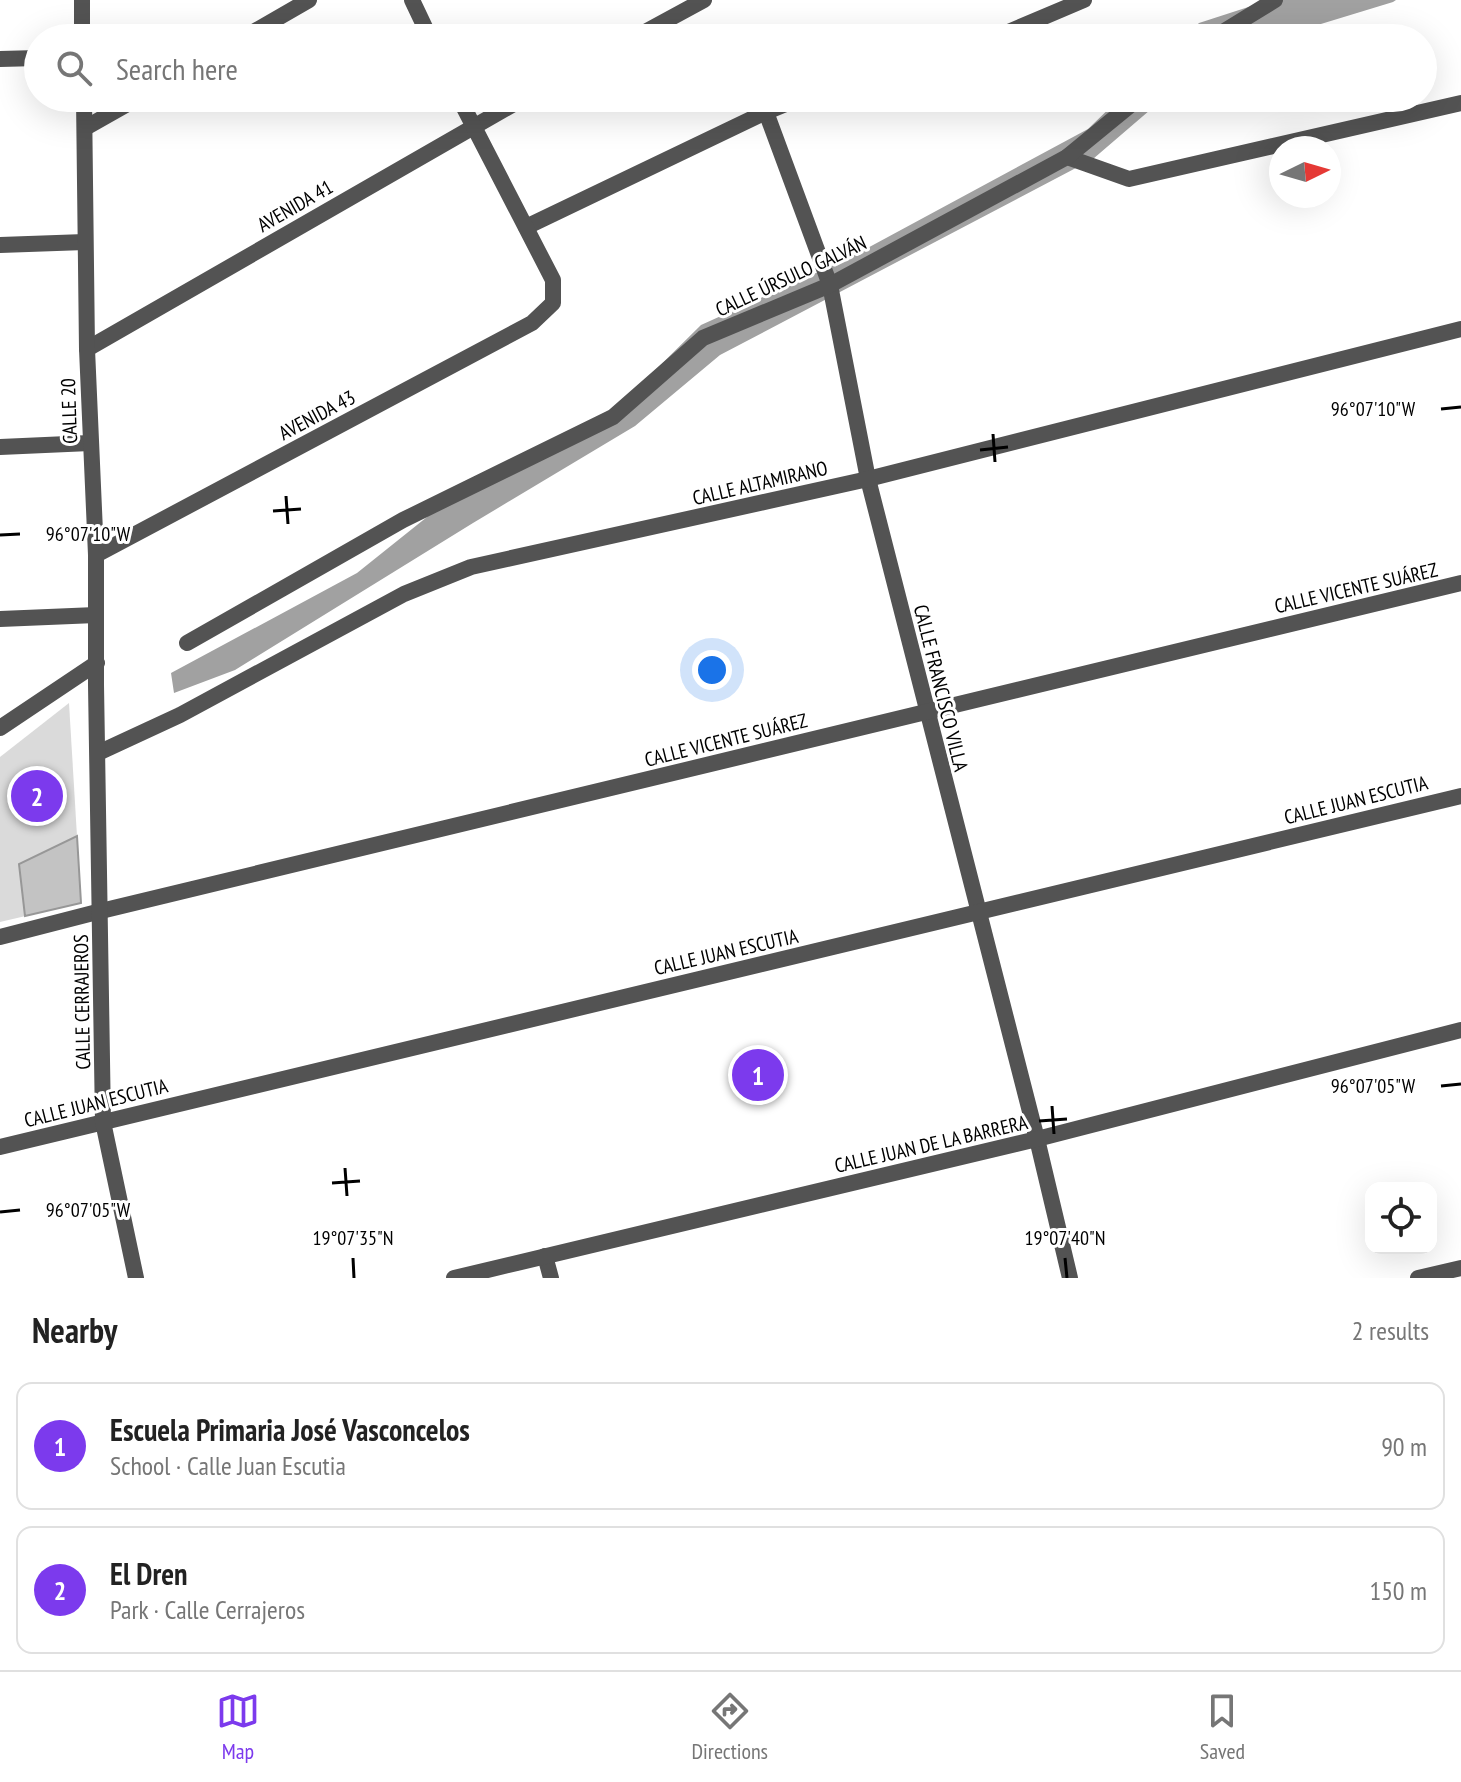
<!DOCTYPE html>
<meta charset="utf-8">
<style>
body{margin:0;font-family:"PT Sans Narrow",sans-serif;background:#f2f2f2;color:#222}
.controls{position:absolute;right:24px;bottom:24px;display:grid;overflow:hidden;border-radius:16px;box-shadow:0 8px 32px #0002}
.controls button{width:72px;height:72px;display:grid;place-items:center;padding:0;border:0;border-bottom:2px solid #e0e0e0;background:#fff;color:#222;font:40px sans-serif}
.compass{position:absolute;left:1269px;top:136px;width:72px;height:72px;border-radius:50%;background:#fff;box-shadow:0 8px 32px #0002;rotate:85deg}
.you{position:absolute;left:712px;top:670px;width:28px;height:28px;margin:-20px;border:6px solid #fff;border-radius:50%;background:#1a73e8;box-shadow:0 0 0 12px #1a73e833}
.badge{display:grid;place-items:center;width:52px;height:52px;border-radius:50%;background:#7c3aed;color:#fff;font-size:26px;font-weight:700}
.pin{position:absolute;translate:-50% -50%;border:4px solid #fff;box-shadow:0 2px 8px #0006}
.list{margin:0;padding:0;list-style:none}
h2{display:flex;justify-content:space-between;align-items:center;height:104px;margin:0;padding:0 32px;font-size:34px}
h2 small{font-size:26px;font-weight:400;color:#767676}
.list li{display:grid;grid-template-columns:52px 1fr auto;gap:24px;align-items:center;box-sizing:border-box;height:128px;margin:0 16px 16px;padding:0 16px;border:2px solid #e0e0e0;border-radius:16px}
.list b{display:block;font-size:30px;white-space:nowrap}
.list p{margin:0;font-size:26px;white-space:nowrap;color:#767676}
.list em{font-size:26px;font-style:normal;color:#767676}
.icon{flex:none;width:44px;height:44px;fill:none;stroke:currentColor;stroke-width:2;stroke-linecap:round;stroke-linejoin:round}
.map{position:relative;flex:none;width:1461px;height:1278px;overflow:hidden}
.search{position:absolute;background:#fff;box-shadow:0 8px 32px #0002;left:24px;right:24px;top:24px;height:88px;display:flex;align-items:center;gap:20px;box-sizing:border-box;padding:0 28px;border-radius:44px;color:#767676;font-size:30px}
.sheet{height:392px;background:#fff}
nav{display:flex;justify-content:space-around;align-items:center;box-sizing:border-box;height:112px;border-top:2px solid #e0e0e0;background:#fff;font-size:22px;color:#767676}
nav a{display:grid;justify-items:center;gap:4px}
nav .on{color:#7c3aed}
.map>svg:first-child{display:block}
</style>
<div class="map">
<svg width="1461" height="1278" viewBox="0 0 1461 1278">
<rect width="100%" height="100%" fill="#fff"/>
<polygon fill="#dadada" points="69,703 81,903 0,922 0,757"/>
<g fill="#a1a1a1">
<polygon points="1270,0 1396,0 1393,2 1275,38 1183,38 1199,23"/>
<polygon points="1120,98 1164,98 1093,159 720,355 635,426 473,523 235,670 174,693 171,673 357,573 462,489 621,404 701,325 849,258 1088,129"/>
</g>
<polygon fill="#c3c3c3" stroke="#979797" stroke-width="2" points="77,836 81,903 25,916 19,864"/>
<g fill="none" stroke-linecap="round" stroke-linejoin="round">
<g stroke="#535353" stroke-width="16">
<polyline points="412,0 430,38"/>
<polyline points="243,38 309,0"/>
<polyline points="634,38 704,0"/>
<polyline points="994,38 1084,0"/>
<polyline points="1213,38 1275,0"/>
<polyline points="0,59 38,58"/>
<polyline points="766,112 830,285 868,479 1037,1139 1070,1278"/>
<polyline points="85,128 138,98"/>
<polyline points="1067,157 1129,179 1461,103"/>
<polyline points="526,227 766,112 800,98"/>
<polyline points="0,245 85,242"/>
<polyline points="87,349 524,98"/>
<polyline points="0,447 90,443"/>
<polyline points="96,555 532,323 553,303 553,280 459,98"/>
<polyline points="0,619 96,615"/>
<polyline points="187,643 403,520 613,417 703,338 830,285 1067,157 1139,98"/>
<polyline points="0,728 97,663"/>
<polyline points="98,753 180,715 404,594 471,567 868,479 1461,329"/>
<polyline points="0,937 101,911 1461,583"/>
<polyline points="0,1147 1461,796"/>
<polyline points="545,1256 551,1278"/>
<polyline points="454,1278 1037,1139 1461,1030"/>
<polyline points="1418,1278 1461,1268"/>
</g>
<g stroke="#535353" stroke-width="16">
<polyline points="82,38 82,0"/>
<polyline points="84,98 87,349 96,555 96,685 103,1122 136,1278"/>
</g>
</g>
<path fill="none" stroke="#000" stroke-width="3" d="M1441 409 1461 407M993 434 995 462M980 450 1008 447M286 496 288 524M273 511 301 509M0 535 20 534M1441 1086 1461 1084M1052 1106 1054 1134M1039 1121 1067 1119M345 1168 347 1196M332 1183 360 1181M0 1212 20 1210M353 1258 354 1278M1065 1258 1067 1278"/>
<g text-anchor="middle" stroke-width="6" stroke-linejoin="round" paint-order="stroke">
<g font-size="20" fill="#000" stroke="#fff">
<text transform="translate(295 206) rotate(-30)" y="7">AVENIDA 41</text>
<text transform="translate(791 276) rotate(-25)" y="7">CALLE ÚRSULO GALVÁN</text>
<text transform="translate(69 411) rotate(-92)" y="7">CALLE 20</text>
<text transform="translate(317 415) rotate(-28)" y="7">AVENIDA 43</text>
<text transform="translate(760 483) rotate(-13)" y="7">CALLE ALTAMIRANO</text>
<text transform="translate(1356 588) rotate(-13)" y="7">CALLE VICENTE SUÁREZ</text>
<text transform="translate(941 688) rotate(76)" y="7">CALLE FRANCISCO VILLA</text>
<text transform="translate(726 740) rotate(-14)" y="7">CALLE VICENTE SUÁREZ</text>
<text transform="translate(1356 800) rotate(-14)" y="7">CALLE JUAN ESCUTIA</text>
<text transform="translate(726 952) rotate(-13)" y="7">CALLE JUAN ESCUTIA</text>
<text transform="translate(82 1002) rotate(-91)" y="7">CALLE CERRAJEROS</text>
<text transform="translate(96 1103) rotate(-14)" y="7">CALLE JUAN ESCUTIA</text>
<text transform="translate(931 1144) rotate(-13)" y="7">CALLE JUAN DE LA BARRERA</text>
</g>
</g>
<g font-size="20" text-anchor="middle" fill="#000" stroke="#fff" stroke-width="6" stroke-linejoin="round" paint-order="stroke">
<text x="1373" y="416">96°07'10"W</text>
<text x="88" y="541">96°07'10"W</text>
<text x="1373" y="1093">96°07'05"W</text>
<text x="88" y="1217">96°07'05"W</text>
<text x="353" y="1245">19°07'35"N</text>
<text x="1065" y="1245">19°07'40"N</text>
</g>
</svg>
<div class="controls">
<button><svg class="icon" aria-label="locate" viewBox="0 0 24 24"><circle cx="12" cy="12" r="6"/><path d="M12 2v4M12 18v4M2 12h4M18 12h4"/></svg></button>
</div>
<svg class="compass" viewBox="-18 -18 36 36"><path d="M0-13l5 13h-10z" fill="#e53935"/><path d="M0 13l5-13h-10z" fill="#767676"/></svg>
<div class="you"></div>
<div class="pin badge" style="left:758px;top:1075px">1</div>
<div class="pin badge" style="left:37px;top:796px">2</div>
<div class="search"><svg class="icon" aria-label="search" viewBox="0 0 24 24"><circle cx="10" cy="10" r="6"/><path d="M15 15l6 6"/></svg>Search here</div>
</div>
<section class="sheet">
<h2>Nearby<small>2 results</small></h2>
<ul class="list">
<li><span class="badge">1</span><div><b>Escuela Primaria José Vasconcelos</b><p>School · Calle Juan Escutia</p></div><em>90 m</em></li>
<li><span class="badge">2</span><div><b>El Dren</b><p>Park · Calle Cerrajeros</p></div><em>150 m</em></li>
</ul>
</section>
<nav>
<a class="on"><svg class="icon" aria-label="map" viewBox="0 0 24 24"><path d="M3 6l6-2 6 2 6-2v14l-6 2-6-2-6 2zM9 4v14M15 6v14"/></svg>Map</a>
<a><svg class="icon" aria-label="directions" viewBox="0 0 24 24"><path d="M12 3l9 9-9 9-9-9zM9 14v-3h6M13 9l2 2-2 2"/></svg>Directions</a>
<a><svg class="icon" aria-label="saved" viewBox="0 0 24 24"><path d="M7 4h10v16l-5-4-5 4z"/></svg>Saved</a>
</nav>
